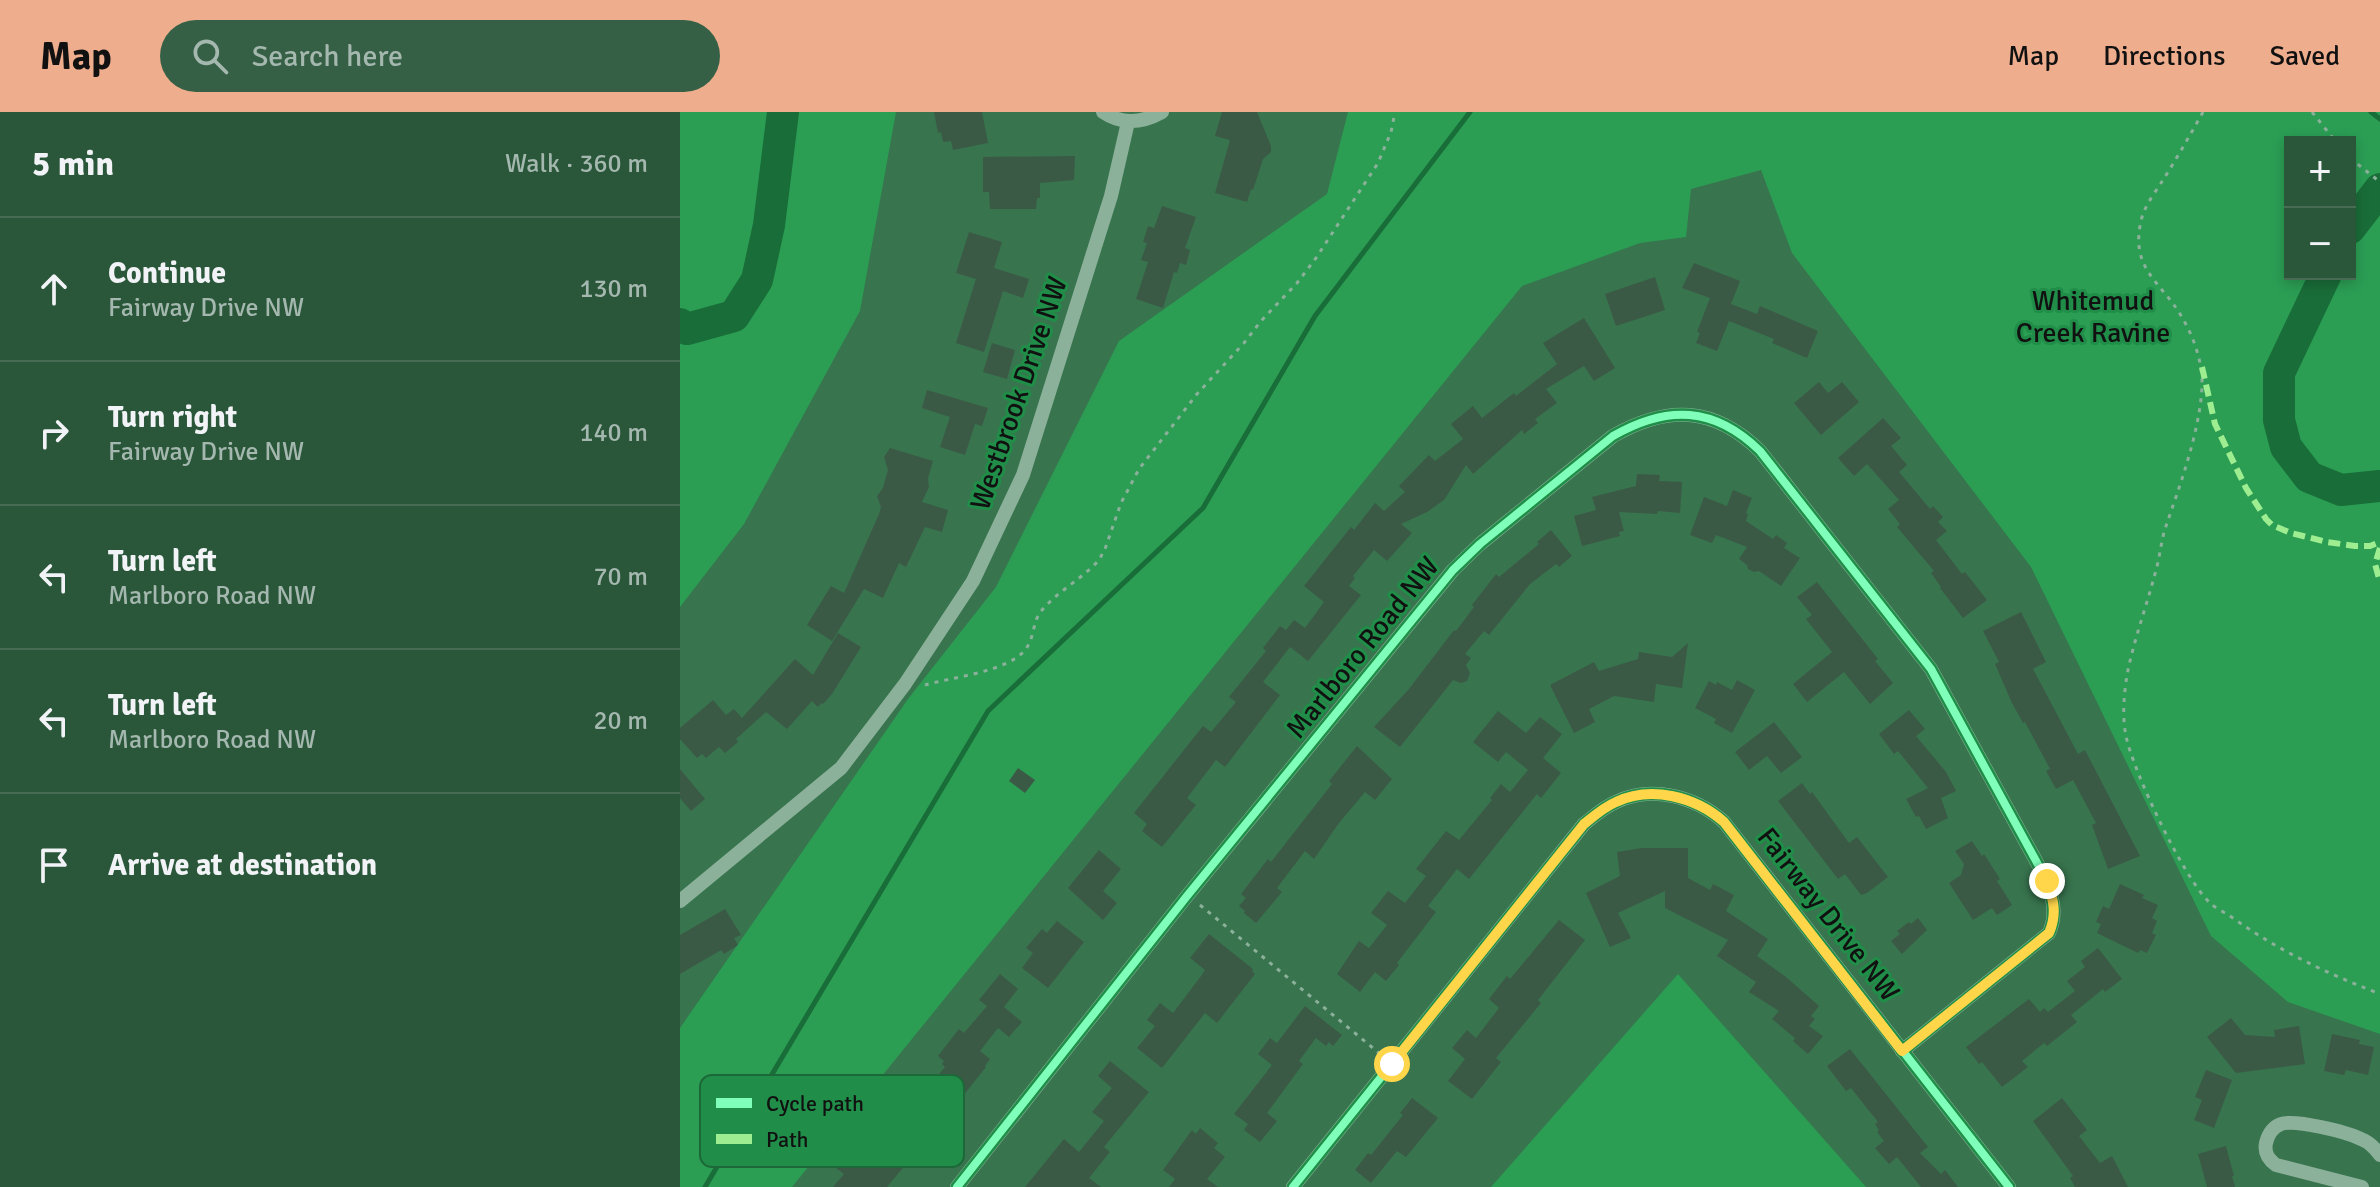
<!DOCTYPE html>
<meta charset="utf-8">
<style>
body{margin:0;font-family:Signika,sans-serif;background:#366045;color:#f1f3f6}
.controls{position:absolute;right:24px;top:24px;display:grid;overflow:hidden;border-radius:0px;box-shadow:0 4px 12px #0003}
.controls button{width:72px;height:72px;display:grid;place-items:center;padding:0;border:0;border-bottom:2px solid #466d54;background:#2a573a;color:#f1f3f6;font:40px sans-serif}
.stop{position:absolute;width:24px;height:24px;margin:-18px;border:6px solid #ffd54a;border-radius:50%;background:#fff}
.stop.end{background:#ffd54a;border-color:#fff;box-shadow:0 2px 8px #0008}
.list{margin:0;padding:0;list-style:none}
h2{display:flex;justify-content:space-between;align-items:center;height:104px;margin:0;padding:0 32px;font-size:34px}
h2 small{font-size:26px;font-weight:400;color:#a5b8af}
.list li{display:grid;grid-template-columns:52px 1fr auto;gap:24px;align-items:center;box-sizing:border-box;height:144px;padding:0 32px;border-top:2px solid #466d54}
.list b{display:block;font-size:30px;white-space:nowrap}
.list p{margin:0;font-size:26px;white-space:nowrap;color:#a5b8af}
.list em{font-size:26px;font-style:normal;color:#a5b8af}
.icon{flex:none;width:44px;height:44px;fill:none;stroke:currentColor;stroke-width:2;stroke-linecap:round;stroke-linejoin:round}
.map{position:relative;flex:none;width:1700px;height:1075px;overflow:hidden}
header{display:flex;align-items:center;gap:48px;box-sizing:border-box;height:112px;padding:0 40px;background:#eead8d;color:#111}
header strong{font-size:38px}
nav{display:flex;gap:44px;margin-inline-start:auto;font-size:28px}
.search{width:560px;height:72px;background:#366045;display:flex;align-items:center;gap:20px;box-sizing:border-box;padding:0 28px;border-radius:44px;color:#a5b8af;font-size:30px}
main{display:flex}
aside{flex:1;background:#2a573a}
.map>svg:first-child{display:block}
</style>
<header>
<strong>Map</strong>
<div class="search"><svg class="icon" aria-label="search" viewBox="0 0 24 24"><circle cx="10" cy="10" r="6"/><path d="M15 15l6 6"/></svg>Search here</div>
<nav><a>Map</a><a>Directions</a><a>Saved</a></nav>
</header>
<main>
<aside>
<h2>5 min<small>Walk · 360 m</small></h2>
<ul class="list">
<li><svg class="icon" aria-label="ahead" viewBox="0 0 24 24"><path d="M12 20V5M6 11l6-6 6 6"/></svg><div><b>Continue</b><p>Fairway Drive NW</p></div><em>130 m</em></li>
<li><svg class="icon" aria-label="right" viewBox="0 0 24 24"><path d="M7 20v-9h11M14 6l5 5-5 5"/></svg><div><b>Turn right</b><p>Fairway Drive NW</p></div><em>140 m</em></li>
<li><svg class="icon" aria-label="left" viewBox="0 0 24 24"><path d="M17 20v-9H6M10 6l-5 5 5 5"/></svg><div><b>Turn left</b><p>Marlboro Road NW</p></div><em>70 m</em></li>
<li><svg class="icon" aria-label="left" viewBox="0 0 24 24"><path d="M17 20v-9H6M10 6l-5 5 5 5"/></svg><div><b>Turn left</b><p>Marlboro Road NW</p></div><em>20 m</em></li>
<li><svg class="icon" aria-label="arrive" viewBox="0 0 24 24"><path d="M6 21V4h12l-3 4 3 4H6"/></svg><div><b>Arrive at destination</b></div></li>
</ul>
</aside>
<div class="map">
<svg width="1700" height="1075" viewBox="0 0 1700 1075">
<rect width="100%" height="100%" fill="#38744e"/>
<g fill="#2b9e54" fill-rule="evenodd">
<polygon points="0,0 216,0 180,199 64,412 0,495"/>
<path d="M668 0H1700V922L1608 890 1531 824 1351 455 1112 141 1081 58 1011 77 1006 125 960 131 842 174 112 1075H0V916L228 587 316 475 439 229 647 82ZM1610 30H1670V162H1610Z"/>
<polygon points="998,862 1186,1075 811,1075"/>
</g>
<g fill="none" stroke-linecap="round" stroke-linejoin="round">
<g stroke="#196d38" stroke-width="5">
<polyline points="1691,0 1700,7"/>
<polyline points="25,1075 308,599 523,396 635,204 790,0"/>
</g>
<g stroke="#196d38" stroke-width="32">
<polyline points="1670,116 1700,77"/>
<polyline points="1646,162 1599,261 1599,308 1606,335 1629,365 1661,378 1700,374"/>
<polyline points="0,212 7,217 54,204 77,168 89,113 103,0"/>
</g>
</g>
<g fill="#3b5a46">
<polygon points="254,0 302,0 308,31 273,38 271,29 263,30 261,20 258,21"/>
<polygon points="542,0 577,0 591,34 591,40 583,47 573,78 571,77 567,90 535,81 550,28 535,24"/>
<polygon points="395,44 394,68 360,71 360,86 357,86 356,97 310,97 309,80 303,80 303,45"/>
<polygon points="482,94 516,105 505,136 510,138 506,153 500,151 497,161 494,160 483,196 456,187 468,150 461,148 467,131 463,130 468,114 474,116"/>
<polygon points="289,120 322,130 314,156 349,167 343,186 323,179 304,240 276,231 296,167 276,161"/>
<polygon points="1014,151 1060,169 1051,192 1077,202 1080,194 1138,219 1127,246 1092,231 1094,227 1049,209 1037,239 1016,231 1020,221 1017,220 1030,186 1002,176"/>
<polygon points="975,165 985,198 936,214 925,182"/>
<polygon points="904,206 935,256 914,269 904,254 866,277 877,291 855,307 858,311 844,322 842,318 793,362 786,353 764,388 747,400 721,412 732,421 707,449 694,438 673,464 675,466 669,474 681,483 628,549 610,535 583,570 600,583 545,655 536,648 507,686 516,693 482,735 462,719 467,712 454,701 523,614 531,620 556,590 549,585 586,539 583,536 600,514 606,518 614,508 625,516 644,490 624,474 671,415 674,418 695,391 704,399 725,380 719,374 749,343 755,349 783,327 771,312 793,294 802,306 834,281 836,284 877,252 863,231"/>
<polygon points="312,231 335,238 327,267 303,260"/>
<polygon points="1139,270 1148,281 1162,270 1179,290 1141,323 1114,291"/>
<polygon points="247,278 308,296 302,314 295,312 285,343 260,335 270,305 242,296"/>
<polygon points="1203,306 1221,326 1211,334 1227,353 1219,360 1250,397 1253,394 1263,405 1258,410 1267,419 1256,428 1282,462 1285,460 1307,488 1283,506 1260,476 1261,475 1251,461 1254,459 1217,415 1220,412 1208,397 1219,388 1187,352 1174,364 1158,346"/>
<polygon points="210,336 253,349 248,366 249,375 242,390 268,398 262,420 245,415 226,455 219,451 203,486 184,477 152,529 127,513 151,474 164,481 199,402 201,395 197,384 203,376 208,358 204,345"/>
<polygon points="957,362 980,363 979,369 1002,370 1000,401 978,399 977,402 939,400 944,419 939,420 940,424 902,434 894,404 916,398 912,385 956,374"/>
<polygon points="1053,378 1072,386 1066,401 1068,402 1066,409 1093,427 1096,423 1107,431 1104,436 1120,446 1101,474 1079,459 1074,460 1068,457 1067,453 1059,447 1067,435 1036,423 1032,431 1010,423 1024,385 1047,394"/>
<polygon points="871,418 892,444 879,455 876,452 850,472 809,523 804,519 785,542 791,546 786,553 790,561 787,569 781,571 773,568 720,635 694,615 729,577 774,518 776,519 794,495 792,493 816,462 819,465 859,432 857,430"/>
<polygon points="1137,470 1198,547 1195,549 1213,571 1190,592 1164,560 1127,590 1113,572 1152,540 1126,507 1132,503 1117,485"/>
<polygon points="1341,500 1366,550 1353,557 1398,642 1405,638 1460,744 1428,757 1412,713 1416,711 1393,668 1376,677 1366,659 1370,657 1345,610 1343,611 1332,591 1315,552 1319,550 1303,519"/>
<polygon points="158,521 181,535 152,582 143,592 142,591 138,595 132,589 107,617 86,600 56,627 58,630 45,641 39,635 26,646 22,642 17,646 0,627 0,616 33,588 46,603 54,597 62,606 115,547 133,563"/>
<polygon points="1008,531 1002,576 976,572 974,590 934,584 909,597 915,610 894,621 870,573 914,550 919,559 958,547 959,540 992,545"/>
<polygon points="1057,568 1075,578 1052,621 1034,611 1036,607 1015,596 1029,569 1036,573 1037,570 1052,578"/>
<polygon points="1229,598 1245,617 1236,624 1266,660 1276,679 1261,686 1268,706 1246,717 1239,704 1236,705 1226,687 1248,676 1218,639 1214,642 1199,622"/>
<polygon points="818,599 846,621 860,605 882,622 863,646 881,661 861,686 857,682 789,767 777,757 748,794 756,800 717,851 719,853 706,869 695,860 680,880 657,862 679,829 689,836 707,813 691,801 708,779 725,791 746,764 736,757 766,719 779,728 812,688 810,686 821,672 830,680 848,658 826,640 818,650 793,630"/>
<polygon points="1094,610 1122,645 1101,661 1087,644 1069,658 1055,640"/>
<polygon points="677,634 712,667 695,688 685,680 659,711 634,747 625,739 597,776 602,780 576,811 564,801 565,799 559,794 566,786 561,782 588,747 591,750 652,672 649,669"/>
<polygon points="338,656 355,668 345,681 329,669"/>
<polygon points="0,657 25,687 11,699 0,686"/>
<polygon points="1122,671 1130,682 1132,680 1169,731 1177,725 1208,765 1187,781 1181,783 1165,762 1158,767 1098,689"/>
<polygon points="1292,729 1302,744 1304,742 1320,767 1317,769 1332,793 1317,803 1312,796 1293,808 1269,771 1281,763 1284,752 1275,739"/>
<polygon points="962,736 1008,736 1008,766 1030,778 1033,772 1054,783 1046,799 1088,827 1077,844 1106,865 1139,894 1131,904 1135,907 1129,914 1143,924 1128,942 1113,929 1115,926 1092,907 1099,899 1069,880 1076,870 1037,844 1048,828 985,796 985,779 938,801 951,826 930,835 906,781 940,764 937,740"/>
<polygon points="419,738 441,757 423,779 437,791 423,808 388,776"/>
<polygon points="1440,772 1464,783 1462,786 1478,793 1472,806 1477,809 1472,821 1476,823 1467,841 1460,838 1458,841 1417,821 1421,812 1416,810 1423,794 1429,797"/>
<polygon points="45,797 61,823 54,826 58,833 44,842 41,838 0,862 0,823"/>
<polygon points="1238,806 1247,818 1222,842 1211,829 1220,822 1217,819 1229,810 1231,812"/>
<polygon points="879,808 905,828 858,888 861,891 816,946 821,950 792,987 768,969 785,947 772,936 787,918 796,926 819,896 809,887 827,864 830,867"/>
<polygon points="377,809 404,830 368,876 342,856 353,841 346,836 362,817 367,821"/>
<polygon points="529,822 573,857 572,859 575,862 537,911 525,901 482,956 457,936 475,914 467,908 480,891 493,901 521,864 525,858 510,846"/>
<polygon points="1418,836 1442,867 1425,880 1423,877 1391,903 1397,910 1367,934 1364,931 1342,949 1348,955 1322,975 1302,950 1299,952 1286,935 1349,887 1360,900 1364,896 1368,900 1395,879 1387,869 1405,855 1401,849"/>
<polygon points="320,862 338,877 324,895 342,910 329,925 318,916 300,939 310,947 305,954 306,955 232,1048 231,1046 207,1075 153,1075 164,1062 152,1053 161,1042 172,1051 225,986 239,997 259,972 254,968 265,955 262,952 264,949 258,944 279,917 284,921 307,894 299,888"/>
<polygon points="625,894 662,923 653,934 649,930 646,934 636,926 619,949 623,952 587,1001 597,1009 580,1030 564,1018 568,1012 554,1002 592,953 578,942 590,926 597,931"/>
<polygon points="1551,906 1565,923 1595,925 1594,918 1619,914 1625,952 1556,961 1527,925"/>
<polygon points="1652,922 1680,928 1679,932 1694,935 1688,963 1666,958 1664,963 1644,959"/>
<polygon points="1170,937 1248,1035 1240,1041 1261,1062 1265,1058 1278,1075 1241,1075 1217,1045 1209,1052 1195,1036 1204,1029 1197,1020 1199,1018 1195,1012 1198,1010 1171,976 1166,979 1147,954"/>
<polygon points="430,949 469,980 424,1035 430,1040 409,1066 421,1075 345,1075 384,1027 399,1040 424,1009 412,1000 432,976 418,964"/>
<polygon points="1526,958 1552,968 1534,1016 1514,1008 1522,988 1515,985"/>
<polygon points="732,986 758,1006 726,1045 717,1039 691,1071 675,1058 688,1041 691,1043 723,1003 720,1001"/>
<polygon points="1382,986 1407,1018 1399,1024 1420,1051 1432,1044 1448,1075 1395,1075 1390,1066 1393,1064 1353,1009"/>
<polygon points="520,1016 538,1031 534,1036 545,1045 527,1067 538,1075 489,1075 495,1067 483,1058 512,1018 516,1022"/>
<polygon points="1546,1034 1554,1064 1552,1064 1555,1075 1527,1075 1518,1042"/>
</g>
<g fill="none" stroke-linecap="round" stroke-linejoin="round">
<g stroke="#8cb19a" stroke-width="3" stroke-dasharray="4 6" stroke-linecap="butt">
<path d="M1523 0C1510 23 1497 46 1483 68 1476 79 1466 92 1462 105 1448 158 1482 169 1503 207 1515 228 1523 252 1522 276 1519 322 1500 373 1485 417 1481 430 1480 444 1476 458 1467 493 1454 527 1447 563 1444 582 1442 605 1446 624 1453 659 1504 767 1530 791 1535 796 1544 800 1550 804 1599 839 1644 860 1700 882"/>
<polyline points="1632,0 1656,30"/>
<polyline points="1670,46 1700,70"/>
<path d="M245 573C272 565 327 560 345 538 355 526 352 509 362 498 378 479 402 467 419 448L425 437 441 391 459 357 517 282 564 231 581 209 617 171 636 146 698 51 711 20 715 0"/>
<polyline points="520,793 699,941"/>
</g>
<g stroke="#8cb19a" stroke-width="14">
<path d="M423 0C442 13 462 11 482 0"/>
<polyline points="0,789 161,656 225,572 293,469 343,363 431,84 448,10"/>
<path d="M277 1075 507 784 773 458 800 432 933 324C987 293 1034 294 1080 339L1251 557 1367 769C1373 787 1377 803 1369 821L1222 939"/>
<path d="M613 1075 904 712C914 704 924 695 936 690 971 673 1015 684 1044 710L1329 1075"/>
<path d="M1682 1075 1596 1053C1588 1047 1584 1041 1586 1031 1588 1023 1593 1015 1601 1012 1615 1007 1667 1020 1681 1027 1689 1030 1695 1036 1700 1043"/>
</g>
<g stroke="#9fed91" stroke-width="6" stroke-dasharray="12 6" stroke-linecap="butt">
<polyline points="1522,255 1535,312 1566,376 1586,407 1592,413 1611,421 1647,430 1675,434 1690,434 1700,430"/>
<polyline points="1700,436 1695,452 1700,470"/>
</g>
<g stroke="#208d48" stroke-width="13">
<g id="cycleway">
<path d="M277 1075 507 784 773 458 800 432 933 324C987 293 1034 294 1080 339L1251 557 1367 769C1373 787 1377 803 1369 821L1222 939"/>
<path d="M613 1075 904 712C914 704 924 695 936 690 971 673 1015 684 1044 710L1329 1075"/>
</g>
</g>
<use href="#cycleway" stroke="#80ffba" stroke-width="8"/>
</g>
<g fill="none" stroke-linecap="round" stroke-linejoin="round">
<path stroke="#ffd54a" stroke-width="10" d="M712 952 904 712C914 704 924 695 936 690 971 673 1016 685 1044 710L1222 939 1369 821C1377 803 1374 788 1367 769"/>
</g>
<g text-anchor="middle" stroke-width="6" stroke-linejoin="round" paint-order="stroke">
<g font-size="28" fill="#111" stroke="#208d48">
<text x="1413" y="198">Whitemud<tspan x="1413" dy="32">Creek Ravine</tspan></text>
</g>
<g font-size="28" fill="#111" stroke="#208d48">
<text transform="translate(338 281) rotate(-71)" y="10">Westbrook Drive NW</text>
<text transform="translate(682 535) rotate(-51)" y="10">Marlboro Road NW</text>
<text transform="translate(1149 802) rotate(52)" y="10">Fairway Drive NW</text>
</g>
</g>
<rect x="20" y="963" width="264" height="92" rx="12" fill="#208d48" stroke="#1c6838" stroke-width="2"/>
<rect x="36" y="986" width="36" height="10" fill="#80ffba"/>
<rect x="36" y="1022" width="36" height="10" fill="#9fed91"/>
<g font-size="22" fill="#111">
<text x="86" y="999">Cycle path</text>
<text x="86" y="1035">Path</text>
</g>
</svg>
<div class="controls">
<button>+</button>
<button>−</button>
</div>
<div class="stop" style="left:712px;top:952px"></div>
<div class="stop end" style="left:1367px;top:769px"></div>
</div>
</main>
